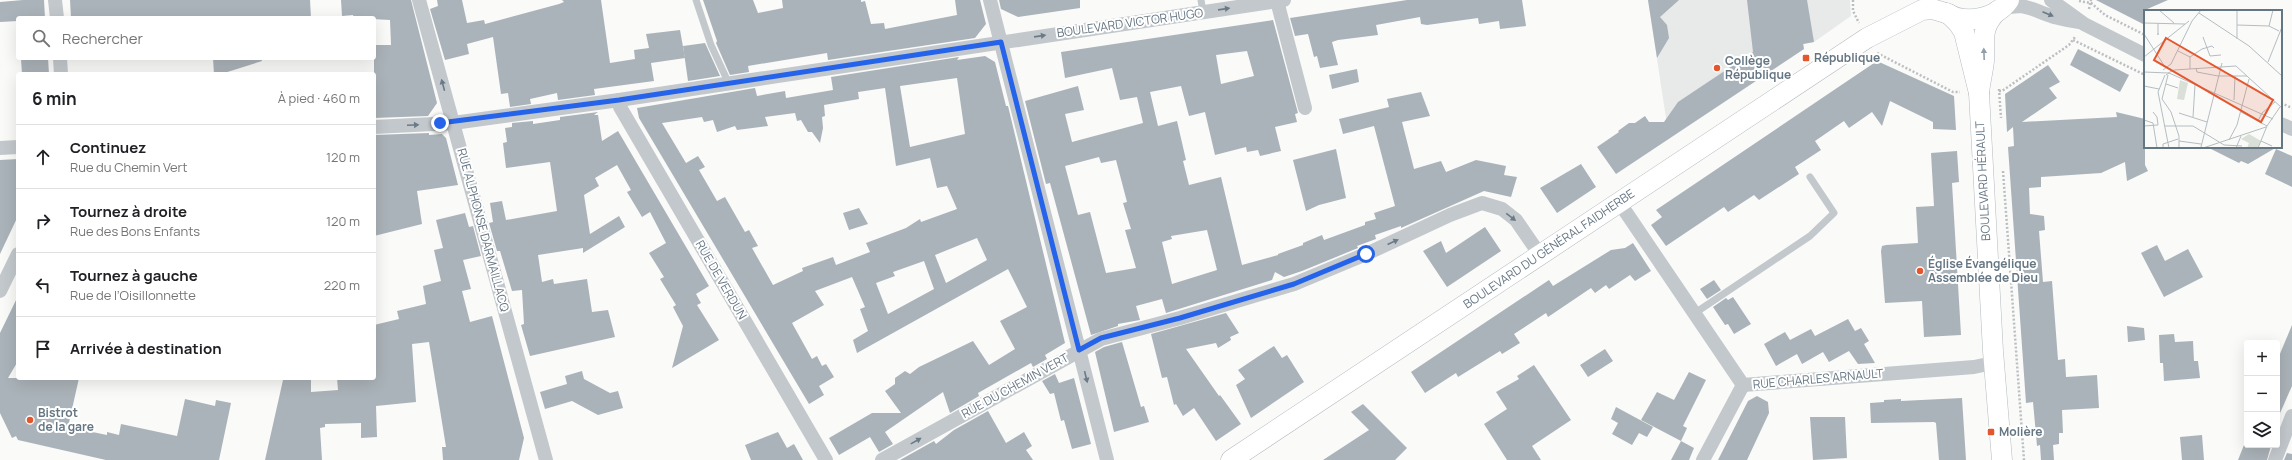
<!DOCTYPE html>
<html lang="fr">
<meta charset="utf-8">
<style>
body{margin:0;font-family:Manrope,sans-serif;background:#f6f6f6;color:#202124}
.controls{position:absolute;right:12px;bottom:12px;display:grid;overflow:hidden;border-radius:4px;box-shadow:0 4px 16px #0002}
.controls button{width:36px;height:36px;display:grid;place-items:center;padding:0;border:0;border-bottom:1px solid #e0e0e0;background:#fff;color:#202124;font:20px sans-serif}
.stop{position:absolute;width:12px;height:12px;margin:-9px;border:3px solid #2563eb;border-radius:50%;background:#fff}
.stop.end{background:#2563eb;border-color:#fff;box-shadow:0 1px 4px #0008}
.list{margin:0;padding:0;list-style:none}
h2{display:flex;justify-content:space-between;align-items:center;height:52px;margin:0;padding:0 16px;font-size:17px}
h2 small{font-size:13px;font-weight:400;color:#757577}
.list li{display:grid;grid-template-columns:26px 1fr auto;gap:12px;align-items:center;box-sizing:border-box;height:64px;padding:0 16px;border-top:1px solid #e0e0e0}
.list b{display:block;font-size:15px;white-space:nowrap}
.list p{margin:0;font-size:13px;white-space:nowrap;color:#757577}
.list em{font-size:13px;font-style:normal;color:#757577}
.icon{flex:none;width:22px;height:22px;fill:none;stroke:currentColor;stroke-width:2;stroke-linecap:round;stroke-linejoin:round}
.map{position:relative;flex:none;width:2292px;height:460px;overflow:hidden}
.search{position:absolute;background:#fff;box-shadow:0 4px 16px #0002;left:16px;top:16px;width:360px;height:44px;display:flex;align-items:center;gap:10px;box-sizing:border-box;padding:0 14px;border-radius:4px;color:#757577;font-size:15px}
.panel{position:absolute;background:#fff;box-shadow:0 4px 16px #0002;left:16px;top:72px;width:360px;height:308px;border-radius:4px}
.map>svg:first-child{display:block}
</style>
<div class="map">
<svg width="2292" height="460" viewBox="0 0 2292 460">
<rect width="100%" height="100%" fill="#fafaf8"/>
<polygon fill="#e8e9e9" points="1648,0 1850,0 1851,16 1814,42 1804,44 1804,49 1669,138"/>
<g fill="#aab3b9" fill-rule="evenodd">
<polygon points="23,0 44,0 45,18 17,18 18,21 0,22 0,2"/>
<polygon points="70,0 310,0 311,18 71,18"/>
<polygon points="341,0 411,0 437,103 428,116 374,118 374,45 391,45 390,20 354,18 353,15 342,16"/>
<polygon points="437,0 462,0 467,23 484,20 485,24 559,4 564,2 562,0 601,0 610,63 635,59 634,50 649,48 646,34 680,30 685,58 651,63 654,81 594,89 595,95 558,100 557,93 530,99 531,104 510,107 508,93 501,94 493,37 467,44 469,54 445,60 430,9 438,6"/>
<polygon points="703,0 753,0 758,13 783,8 782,0 861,0 861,2 865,1 871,24 884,23 885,29 957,15 955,0 980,0 986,24 975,38 828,60 827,53 748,66 749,72 730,75 716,43 717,41"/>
<polygon points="999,0 1080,0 1080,8 1018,17 1001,9"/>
<polygon points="1407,0 1522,0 1526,26 1500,29 1499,21 1479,24 1478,18 1427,25 1421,24 1420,17 1376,25 1378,35 1338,40 1332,42 1338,65 1320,68 1317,56 1314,57 1308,34 1295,36 1290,18"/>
<polygon points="1648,0 1679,0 1660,17 1667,25 1669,38 1657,58"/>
<polygon points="1747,0 1807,0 1814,42 1803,44 1804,49 1616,174 1597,147 1619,132 1618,131 1629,123 1635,123 1645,116 1649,122 1664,122 1678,102 1753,52"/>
<polygon points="2096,0 2168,0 2145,10 2145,25"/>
<path d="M1273 20 1298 113 1295 114 1297 122 1275 127 1281 151 1260 156 1258 150 1247 152 1246 147 1215 155 1205 112 1189 116 1181 86 1150 92 1158 126 1177 121 1186 160 1183 161 1189 185 1221 177 1242 265 1278 255V254L1303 245V243L1322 235 1324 240 1365 225V222L1376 219 1374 213 1395 206 1374 126 1343 134 1339 119 1389 107 1387 99 1421 92 1430 116 1402 122 1414 169 1441 161 1446 172 1476 160 1506 166 1504 175 1517 177 1511 197 1484 191 1401 228V226L1375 235 1376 239 1357 246 1358 248 1302 271 1284 277 1275 272 1272 280 1166 313 1162 299 1136 306 1140 320 1118 324V326L1091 335 1050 183 1046 184 1025 101 1078 86 1084 110 1065 114 1072 142 1143 123 1137 97 1120 100 1112 68 1065 78 1061 52ZM1247 51 1254 76 1221 84 1216 55ZM1099 157 1101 163 1116 160 1127 202 1123 203 1131 229 1125 230 1136 268 1106 273 1090 212 1078 215 1065 166ZM1207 230 1217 270 1172 284 1162 242 1172 239 1171 236Z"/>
<polygon points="705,43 720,76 688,81 683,46"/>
<polygon points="2078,49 2129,75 2120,92 2070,65"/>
<path d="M985 56 995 62 1006 106H1008L1065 343 1045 355 1047 359 1033 367 1031 363 978 393 979 396 950 413 943 392 885 432 893 444 879 452 870 437 839 455 829 438 872 413H901L885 391 895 384V378L905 371 910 374 919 367 973 341 989 365 1015 349 1000 321 1027 307 1008 269 857 353 853 340 868 331 860 309 865 307 852 277 815 291 824 305 792 323 812 359 817 356 822 366 826 364 834 377 819 386 824 395 809 404 639 118 637 108 755 88 757 96 785 91 786 98 833 90 831 77 959 57 957 60ZM957 78 965 134 910 147 900 86ZM885 88 896 166 930 158 937 188 947 186 957 209 921 222 920 219 906 228 866 243 870 252 836 265 833 257 802 268 803 271 773 285 752 248 758 246 749 230 745 232 725 197 717 201 699 170 705 167 698 156 686 163 662 123 702 117 704 122 713 120 717 132 735 126 737 130 768 126 765 117 795 113 797 121 801 120 808 132H812L820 143 823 128 822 117 825 116 824 105 859 99 858 92ZM977 238 987 260 946 283 935 255ZM924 261 934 289 888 314 876 283 895 276 893 272Z"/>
<polygon points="48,58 49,74 22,74 21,59"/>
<polygon points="213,58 261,58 262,61 221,74 214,74"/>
<polygon points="1877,61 1954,96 1956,130 1933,129 1933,122 1890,101 1882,126 1872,112 1849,128 1844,121 1815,141 1821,150 1795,167 1799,174 1759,200 1754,195 1728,212 1724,207 1666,246 1651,225 1662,217 1656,210"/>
<polygon points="2048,65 2060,82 2049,88 2057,98 2022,122 2117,117 2116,112 2145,119 2145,165 2148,171 2127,181 2125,162 2101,173 2041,177 2041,187 2029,188 2030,214 2044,216 2045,230 2039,231 2043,282 2052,281 2058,360 2065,359 2066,377 2097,375 2099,408 2062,410 2063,433 2059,433 2059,444 2053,445 2054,460 2041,460 2040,445 2037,446 2033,402 2026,403 2008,147 2014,146 2013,127 2007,132 2005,94"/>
<polygon points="1357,69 1359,82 1332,89 1329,75"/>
<polygon points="598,112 594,115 598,115 602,141 618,131 709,286 696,294 701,303 697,305 719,340 672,368 683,326 673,307 676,305 660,279 664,277 649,253 666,243 650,212 642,217 627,192 631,190 617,165 595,178 599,186 584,195 590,234 619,216 625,227 583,253 583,248 538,255 542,282 553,279 554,284 587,279 592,312 608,310 615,337 530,356 521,325 524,324 522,290 512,291 500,251 497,251 489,223 493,222 490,203 502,201 506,220 557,211 550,162 506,168 503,143 507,142 505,128 512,127 512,123 533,121 533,124 560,120 560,117"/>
<polygon points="429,133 429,135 442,134 446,138 458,185 417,191 422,224 374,236 374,135"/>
<polygon points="2207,147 2277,147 2248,164 2241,161 2239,163"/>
<polygon points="1336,149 1346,198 1319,205 1306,211 1293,160"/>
<polygon points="2276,149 2292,156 2292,187 2265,174"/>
<polygon points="1957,151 1959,182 1952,183 1961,335 1924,337 1922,301 1885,303 1881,251 1882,246 1886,245 1918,243 1916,207 1934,206 1931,153"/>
<polygon points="18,159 18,216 0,254 0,160"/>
<polygon points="1581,164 1596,187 1557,213 1540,188"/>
<polygon points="859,208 868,224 849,230 843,213"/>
<polygon points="465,213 469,227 473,226 481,256 463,260 471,289 462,291 470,322 492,316 524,438 519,460 443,460 442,447 446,447 429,342 412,344 416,402 376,406 377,437 361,438 361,423 325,424 325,427 320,428 322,460 265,460 283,380 311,378 311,392 338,390 337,378 374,378 374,325 399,319 397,311 426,304 423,286 441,281 434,250 443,248 436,220"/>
<polygon points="1485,227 1501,251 1447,287 1423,251 1441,241 1446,253"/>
<polygon points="1633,243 1651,271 1635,281 1630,275 1609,289 1606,285 1595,293 1591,288 1548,317 1546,313 1514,334 1520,343 1502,354 1500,351 1458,377 1456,373 1425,393 1411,372 1549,280 1553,286 1611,250 1625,248"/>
<polygon points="2157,245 2165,261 2188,249 2203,277 2164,297 2141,253"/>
<polygon points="1714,280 1721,290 1707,299 1700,289"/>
<polygon points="18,296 18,361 8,378 79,378 68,427 107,435 107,432 119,435 121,424 177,436 185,399 215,406 216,400 231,403 219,460 106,460 18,440 16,436 12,438 0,413 0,333"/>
<polygon points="1733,297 1751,324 1734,334 1728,324 1725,325 1713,307 1726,298 1728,300"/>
<polygon points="1226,313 1239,333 1230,337 1231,340 1218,348 1216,343 1186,349 1219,396 1220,395 1241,424 1216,441 1194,408 1183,416 1176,404 1174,405 1167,377 1162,378 1151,334"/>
<polygon points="1848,319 1855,331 1861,328 1869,341 1864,344 1875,363 1858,364 1849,351 1829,362 1823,352 1802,364 1797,354 1776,366 1764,344 1785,332 1790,340 1811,329 1815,336"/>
<polygon points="2292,325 2292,386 2277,420 2277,361"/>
<polygon points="2127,326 2144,328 2145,340 2128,342"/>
<polygon points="2174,334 2175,342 2193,341 2194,361 2198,361 2200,378 2164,381 2163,363 2160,363 2159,335"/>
<polygon points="1122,342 1141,407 1144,406 1149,422 1114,432 1095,352 1104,347"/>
<polygon points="1274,346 1282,358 1287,355 1304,382 1251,418 1236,385 1245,379 1238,370"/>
<polygon points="1605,349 1613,361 1588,377 1580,365"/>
<polygon points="1534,365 1571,420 1532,446 1541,460 1507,460 1484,424 1507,409 1496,392 1519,379 1517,376"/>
<polygon points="582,371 584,379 610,393 618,391 623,408 598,415 572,401 545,409 540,392 567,384 565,376"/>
<polygon points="1689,372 1706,380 1683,426 1687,428 1681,441 1641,420 1657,392 1674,400"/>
<polygon points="1055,374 1059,383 1074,378 1091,444 1072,449 1064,420 1061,421 1054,393 1050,394 1042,381"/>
<polygon points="1757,396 1768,402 1769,413 1747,460 1718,460 1748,401"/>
<polygon points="1962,398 1966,460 1939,460 1936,423 1934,422 1871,423 1870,403 1884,402 1884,400 1901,399 1901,401"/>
<polygon points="1363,404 1407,448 1395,460 1323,460 1369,430 1351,412"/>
<polygon points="1616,407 1653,427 1647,437 1639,433 1632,445 1612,434 1618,423 1611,419"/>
<polygon points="988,411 1006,443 1024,432 1032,446 1026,450 1033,460 900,460 934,441 936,444 954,430"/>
<polygon points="1810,417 1845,417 1847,458 1813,460"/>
<polygon points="778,432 787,448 794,444 803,460 751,460 745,445"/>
<polygon points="2202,435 2204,460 2182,460 2180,437"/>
<polygon points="1681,441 1694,448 1689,460 1671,460"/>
<polygon points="2244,445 2268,445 2271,446 2267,460 2238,460"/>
<polygon points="2287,453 2292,454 2292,460 2284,460"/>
</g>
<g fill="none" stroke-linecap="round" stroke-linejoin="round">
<g stroke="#b3babf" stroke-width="21">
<g id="secondary">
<path d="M1997 11C1980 29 1985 38 1984 61 1983 71 1980 82 1979 93L1993 351 2002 460"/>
<path d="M1946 13C1966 25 1996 19 2009 0"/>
<polyline points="1231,460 1867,38 1922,10 1932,9 1949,14 1958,23 1964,32 1979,93"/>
</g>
</g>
<g stroke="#bbbfc2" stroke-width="2.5" stroke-dasharray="2 2" stroke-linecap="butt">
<polyline points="1853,0 1853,11 1859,23"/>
<polyline points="2079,1 2091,3 2105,15 2145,35"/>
<polyline points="2089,9 2091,0"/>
<polyline points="2073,40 2145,75"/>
<polyline points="1877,53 1953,92 1960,92"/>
<polyline points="1999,89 2001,118"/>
<polyline points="1999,91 2002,91 2069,45 2075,37"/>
<polyline points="2281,103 2292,108"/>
<polyline points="2003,171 2024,460"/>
</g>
<g stroke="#c3c8cc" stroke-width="7">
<polyline points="696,0 711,45 729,84"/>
<polyline points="1201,0 1203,12"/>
<polyline points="1695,313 1810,236 1834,213 1810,177"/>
</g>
<g stroke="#c3c8cc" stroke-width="14">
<polyline points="55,0 57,18"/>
<polyline points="419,0 546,460"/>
<polyline points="990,0 1107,460"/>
<polyline points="2051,0 2084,24 2145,55"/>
<polyline points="1277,1 1305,108"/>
<path d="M2000 10C2025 1 2031 10 2054 17 2062 19 2071 21 2079 22"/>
<polyline points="60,58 61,74"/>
<polyline points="619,100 620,107 826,460"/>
<polyline points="2281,124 2292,129"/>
<polyline points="374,127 453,123 619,100 1284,0"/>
<polyline points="0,148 18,147"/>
<polyline points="1619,202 1743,385 1974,367 1993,363"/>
<polyline points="0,291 18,254"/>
<polyline points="882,460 1101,339 1180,318 1294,284 1366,254 1450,215 1482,203 1502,209 1516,220 1540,255"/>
<polyline points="1703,460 1743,385"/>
<polyline points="2275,460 2292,416"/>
</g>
<use href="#secondary" stroke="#fff" stroke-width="20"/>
</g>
<defs><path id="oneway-solid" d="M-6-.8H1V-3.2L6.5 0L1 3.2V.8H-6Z"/></defs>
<g fill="#6a7a87">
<use href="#oneway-solid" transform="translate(1224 9) rotate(-8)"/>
<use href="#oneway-solid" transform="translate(2048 14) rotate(23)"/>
<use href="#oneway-solid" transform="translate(1040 36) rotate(-8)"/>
<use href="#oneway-solid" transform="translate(443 85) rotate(-105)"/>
<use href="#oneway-solid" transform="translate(413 125) rotate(-3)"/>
<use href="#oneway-solid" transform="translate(1511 217) rotate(38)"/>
<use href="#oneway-solid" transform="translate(1393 242) rotate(-25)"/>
<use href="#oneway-solid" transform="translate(1086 377) rotate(76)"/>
<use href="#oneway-solid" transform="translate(916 441) rotate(-29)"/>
</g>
<use fill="#939fa8" href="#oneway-solid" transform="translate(1984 54) rotate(-92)"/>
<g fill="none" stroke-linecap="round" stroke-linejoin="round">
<polyline stroke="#2563eb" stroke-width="5" points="440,123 619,100 1001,42 1079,350 1101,338 1180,318 1294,284 1366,254"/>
</g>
<g fill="#e4572e" stroke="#fff" stroke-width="1.5">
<rect x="1802" y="54" width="8" height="8" rx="2"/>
<circle cx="1717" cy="68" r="4"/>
<circle cx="1920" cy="271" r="4"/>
<circle cx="30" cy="420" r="4"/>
<rect x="1987" y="428" width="8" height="8" rx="2"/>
</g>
<g text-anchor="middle" stroke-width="4" stroke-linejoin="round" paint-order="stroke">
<g font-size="12" fill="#657683" stroke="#fff">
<text transform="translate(1130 23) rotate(-8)" y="4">BOULEVARD VICTOR HUGO</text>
<text transform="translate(1983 181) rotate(-93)" y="4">BOULEVARD HÉRAULT</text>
<text transform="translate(483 230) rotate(75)" y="4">RUE ALPHONSE DARMAILLACQ</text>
<text transform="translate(1549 249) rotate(-34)" y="4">BOULEVARD DU GÉNÉRAL FAIDHERBE</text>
<text transform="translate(721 280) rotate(60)" y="4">RUE DE VERDUN</text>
<text transform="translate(1818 379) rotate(-5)" y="4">RUE CHARLES ARNAULT</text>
<text transform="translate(1015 386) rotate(-29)" y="4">RUE DU CHEMIN VERT</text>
</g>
<g font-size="12" font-weight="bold" fill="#657683" stroke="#fff" text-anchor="start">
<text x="1814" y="62">République</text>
<text x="1725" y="65">Collège<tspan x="1725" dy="14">République</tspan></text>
<text x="1928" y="268">Église Évangélique<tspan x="1928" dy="14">Assemblée de Dieu</tspan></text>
<text x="38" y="417">Bistrot<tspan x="38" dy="14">de la gare</tspan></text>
<text x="1999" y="436">Molière</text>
</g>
</g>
<g transform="translate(2144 10)">
<rect width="138" height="138" fill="#fafaf8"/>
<path d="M36 70 44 73 40 90 33 89ZM105 124 117 131 113 138H103L105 133 97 129Z" fill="#dadfd7"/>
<path fill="none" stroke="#b5bdc2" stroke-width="1" d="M15 0 30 13M55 3 105 36 138 66M0 13 41 14M93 15 125 16 135 21M125 16 129 0M14 23V25V13M0 24 21 57M59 27 66 46 77 45M93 29V0M34 41 46 47V59M0 47 45 11M46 47 58 39 68 36 70 38M124 52 138 17M52 58 53 62 74 66H103M19 60 27 54 48 11 57 0M0 62 24 63 30 60 92 56 138 98M21 65 14 82 25 138M22 65 25 63 129 109M24 65 18 89 27 102 35 126V138M22 74 34 78M0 76 15 79M90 90 91 66M0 98V62M97 102 123 116M35 103 63 112M49 107 51 75M0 110 9 113 13 138M114 111 118 103 131 92M0 116 14 115 13 107 9 102M20 116H49L80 135 98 136M85 130 93 115 105 69M35 131 57 134M117 131 128 136M57 137 78 53M19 138V134L34 129M59 138 122 117M92 138 97 126M114 138 123 116 136 97"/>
<path fill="#e4572e" fill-opacity="0.15" stroke="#e4572e" stroke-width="2" d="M22 28 129 90 117 112 10 50Z"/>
<rect width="138" height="138" fill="none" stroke="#657683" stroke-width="2"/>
</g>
</svg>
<div class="controls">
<button>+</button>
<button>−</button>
<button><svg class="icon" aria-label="layers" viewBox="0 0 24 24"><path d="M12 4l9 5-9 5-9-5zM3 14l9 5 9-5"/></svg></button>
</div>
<div class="stop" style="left:1366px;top:254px"></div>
<div class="stop end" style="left:440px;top:123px"></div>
<div class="search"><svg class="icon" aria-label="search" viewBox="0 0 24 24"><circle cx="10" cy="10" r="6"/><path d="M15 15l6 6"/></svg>Rechercher</div>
<section class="panel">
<h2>6 min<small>À pied · 460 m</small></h2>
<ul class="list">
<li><svg class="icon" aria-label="ahead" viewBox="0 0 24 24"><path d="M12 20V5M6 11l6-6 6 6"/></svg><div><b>Continuez</b><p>Rue du Chemin Vert</p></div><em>120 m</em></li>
<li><svg class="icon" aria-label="right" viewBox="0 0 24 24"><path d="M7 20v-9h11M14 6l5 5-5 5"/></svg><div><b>Tournez à droite</b><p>Rue des Bons Enfants</p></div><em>120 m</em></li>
<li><svg class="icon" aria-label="left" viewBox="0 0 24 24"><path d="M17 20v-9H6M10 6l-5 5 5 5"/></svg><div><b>Tournez à gauche</b><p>Rue de l’Oisillonnette</p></div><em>220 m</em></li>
<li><svg class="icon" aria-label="arrive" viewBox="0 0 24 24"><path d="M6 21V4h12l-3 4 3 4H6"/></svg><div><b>Arrivée à destination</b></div></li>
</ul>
</section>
</div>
